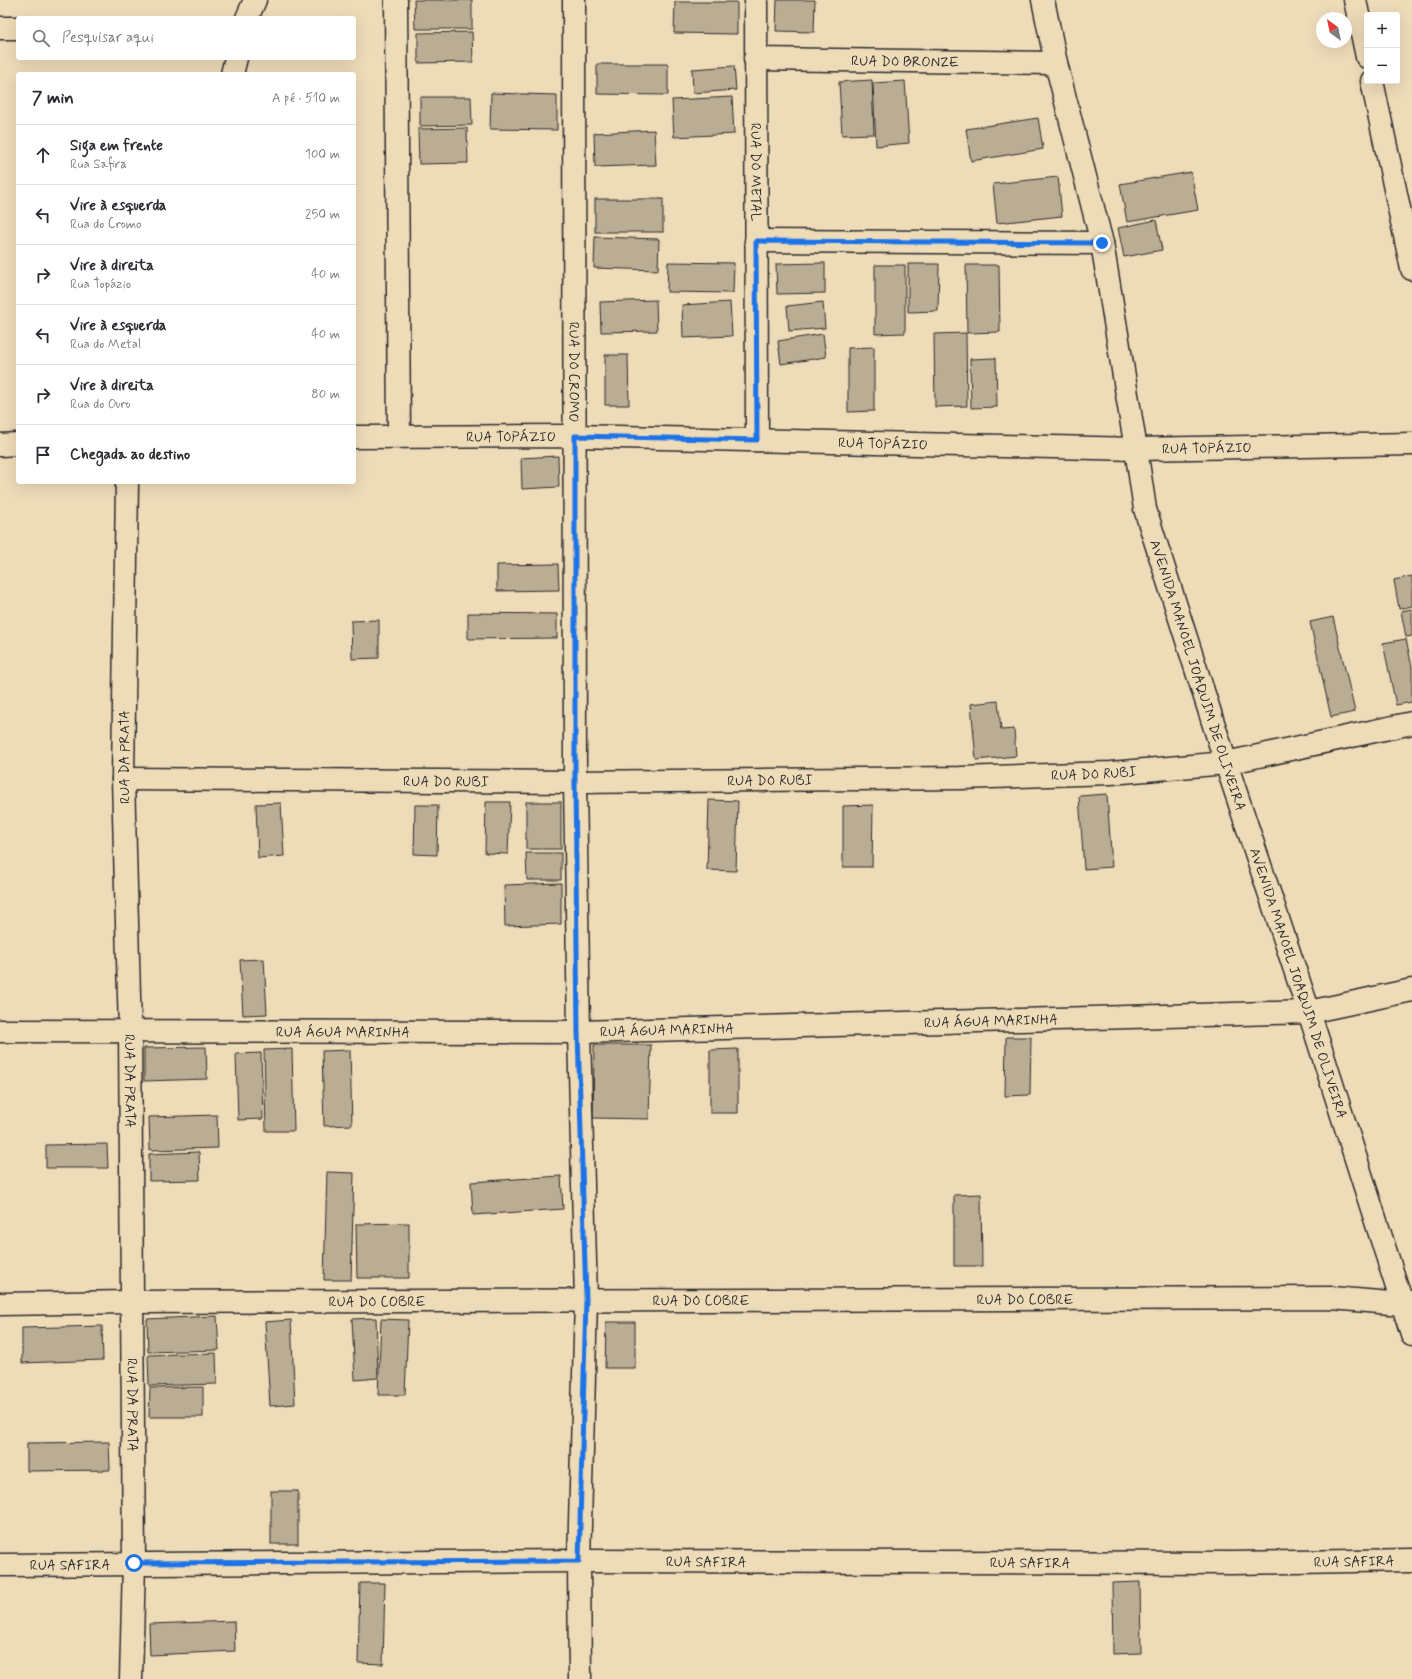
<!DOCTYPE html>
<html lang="pt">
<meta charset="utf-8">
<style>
body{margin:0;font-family:Mynerve,sans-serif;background:#f2f2f3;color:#2b2b33}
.controls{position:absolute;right:12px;top:12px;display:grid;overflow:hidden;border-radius:4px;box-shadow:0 4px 16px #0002}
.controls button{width:36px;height:36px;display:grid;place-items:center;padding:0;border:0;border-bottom:1px solid #e1e1e2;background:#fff;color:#2b2b33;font:20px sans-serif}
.compass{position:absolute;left:1316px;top:12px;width:36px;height:36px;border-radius:50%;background:#fff;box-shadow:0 4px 16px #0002;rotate:327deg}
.stop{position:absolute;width:12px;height:12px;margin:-9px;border:3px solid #1a73e8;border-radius:50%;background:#fff}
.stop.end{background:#1a73e8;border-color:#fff;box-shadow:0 1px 4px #0008}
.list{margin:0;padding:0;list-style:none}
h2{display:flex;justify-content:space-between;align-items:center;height:52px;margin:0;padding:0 16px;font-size:17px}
h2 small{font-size:13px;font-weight:400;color:#7c7c81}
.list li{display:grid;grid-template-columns:26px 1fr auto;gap:12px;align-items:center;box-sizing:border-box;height:60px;padding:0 16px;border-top:1px solid #e1e1e2}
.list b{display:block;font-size:15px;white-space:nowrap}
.list p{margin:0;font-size:13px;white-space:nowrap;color:#7c7c81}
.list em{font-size:13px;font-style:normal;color:#7c7c81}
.icon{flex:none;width:22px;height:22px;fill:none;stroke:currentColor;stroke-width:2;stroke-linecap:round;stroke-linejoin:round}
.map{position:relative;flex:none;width:1412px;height:1679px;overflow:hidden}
.search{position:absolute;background:#fff;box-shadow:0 4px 16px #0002;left:16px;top:16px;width:340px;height:44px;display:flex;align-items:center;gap:10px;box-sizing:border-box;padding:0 14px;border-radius:4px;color:#7c7c81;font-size:15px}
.panel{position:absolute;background:#fff;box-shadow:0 4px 16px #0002;left:16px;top:72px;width:340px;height:412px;border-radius:4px}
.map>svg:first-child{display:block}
</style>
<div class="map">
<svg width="1412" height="1679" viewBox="0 0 1412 1679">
<rect width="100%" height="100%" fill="#eedbb8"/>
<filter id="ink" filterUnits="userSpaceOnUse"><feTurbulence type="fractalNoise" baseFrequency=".025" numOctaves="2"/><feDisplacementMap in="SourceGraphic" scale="8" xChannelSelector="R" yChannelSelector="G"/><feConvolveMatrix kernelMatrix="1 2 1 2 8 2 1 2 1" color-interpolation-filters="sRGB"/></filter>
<g filter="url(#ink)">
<g fill="#bbad93" stroke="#2b2b2b">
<polygon points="414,0 472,0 472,29 415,29"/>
<polygon points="777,0 815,0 814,32 776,31"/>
<polygon points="675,2 737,2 737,34 674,33"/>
<polygon points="472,32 473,62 418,63 418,33"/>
<polygon points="597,64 668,64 668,95 597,94"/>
<polygon points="734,66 736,90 693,93 692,69"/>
<polygon points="872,80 874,134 842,135 839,82"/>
<polygon points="905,81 909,143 876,146 873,83"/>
<polygon points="491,93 557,95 557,130 490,129"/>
<polygon points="420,97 471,97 472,125 420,126"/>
<polygon points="732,97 734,134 674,137 672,100"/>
<polygon points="1038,118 1043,149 971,161 966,129"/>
<polygon points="467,128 468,163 419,164 418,129"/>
<polygon points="654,130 656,165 595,167 594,133"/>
<polygon points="1191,172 1198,210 1127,222 1120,184"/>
<polygon points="1058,177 1062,216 997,223 993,184"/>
<rect x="595" y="199" width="68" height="33"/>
<polygon points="1156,220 1162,250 1124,257 1118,228"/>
<polygon points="595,237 659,239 658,270 594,268"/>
<polygon points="668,262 734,263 733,293 667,292"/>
<polygon points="825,263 825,293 777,294 776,264"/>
<polygon points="908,264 939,264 938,311 908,312"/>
<polygon points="875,265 905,265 905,333 875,334"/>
<polygon points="966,265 999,265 1000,332 967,333"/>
<polygon points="656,300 657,331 601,332 600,302"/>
<polygon points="730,302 732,336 683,338 682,305"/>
<polygon points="823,302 825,328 789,331 787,306"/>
<polygon points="966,333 967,406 935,407 934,334"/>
<polygon points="823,334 826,357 781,364 778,341"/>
<polygon points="874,347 874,411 848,412 848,348"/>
<polygon points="605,355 628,355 629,405 605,405"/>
<polygon points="996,358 997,407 971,408 970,359"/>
<polygon points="558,456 559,487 522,489 521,458"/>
<polygon points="558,564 559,590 497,591 497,565"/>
<polygon points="1412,576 1412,606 1399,609 1394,580"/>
<polygon points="1412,609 1412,636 1406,637 1401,611"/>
<polygon points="468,613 557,614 557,638 468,639"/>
<polygon points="1333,617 1355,712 1331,717 1310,622"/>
<polygon points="379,620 379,658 352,659 351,621"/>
<polygon points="1406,639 1412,667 1412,702 1396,705 1383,643"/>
<polygon points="998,701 1001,730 1014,729 1016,756 976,760 971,704"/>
<polygon points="1107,794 1112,867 1084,869 1079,796"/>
<polygon points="709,800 738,801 736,871 707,870"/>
<polygon points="486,802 510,802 508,854 485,853"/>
<rect x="526" y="802" width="35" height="47"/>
<polygon points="281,803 284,856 258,858 256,804"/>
<polygon points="415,805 438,805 437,855 414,854"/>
<polygon points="873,805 872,867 843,867 843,806"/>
<polygon points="526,853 561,853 561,880 527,880"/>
<polygon points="561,883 561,924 505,926 504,885"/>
<polygon points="264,959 267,1014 243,1015 240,960"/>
<polygon points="1006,1037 1031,1037 1030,1095 1005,1096"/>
<polygon points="594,1045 651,1045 649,1119 593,1118"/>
<polygon points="206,1047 207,1079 144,1081 144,1048"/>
<polygon points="292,1049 294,1131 266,1131 264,1050"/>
<polygon points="738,1049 738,1113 710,1113 710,1050"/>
<polygon points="350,1050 352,1125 324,1126 322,1051"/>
<polygon points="261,1053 263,1119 238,1120 236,1054"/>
<polygon points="217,1115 218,1148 150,1150 149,1117"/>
<polygon points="107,1144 108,1168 46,1168 46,1145"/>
<polygon points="199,1152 200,1180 149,1181 149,1154"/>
<polygon points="327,1172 354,1173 351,1280 324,1280"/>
<polygon points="561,1176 563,1209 473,1215 471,1182"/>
<polygon points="981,1194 982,1266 954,1266 954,1195"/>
<polygon points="409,1223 409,1278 357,1278 356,1224"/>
<polygon points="217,1316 219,1350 148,1352 147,1319"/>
<polygon points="376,1318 378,1378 355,1380 352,1319"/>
<polygon points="381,1319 408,1320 405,1395 378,1395"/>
<polygon points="291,1320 295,1404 270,1406 265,1322"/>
<polygon points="606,1322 635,1322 635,1368 605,1368"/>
<polygon points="102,1326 103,1360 22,1363 22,1328"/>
<polygon points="216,1353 217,1384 149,1386 148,1355"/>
<polygon points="203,1387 203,1417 149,1417 150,1388"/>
<polygon points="109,1442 110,1470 27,1471 27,1443"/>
<rect x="271" y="1491" width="27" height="53"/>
<polygon points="1140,1582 1141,1653 1113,1654 1112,1583"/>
<polygon points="360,1583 385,1583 383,1664 358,1663"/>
<polygon points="234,1621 235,1651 150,1655 149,1624"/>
</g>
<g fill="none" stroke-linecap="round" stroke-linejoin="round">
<g stroke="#2b2b2b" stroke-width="25">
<g id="street">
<polyline points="396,0 399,436"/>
<path id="s1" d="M574 0 575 782 579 1032 586 1300 579 1561 580 1679"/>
<path id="s2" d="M756 0 757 440"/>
<path id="s3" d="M1043 0 1056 63 1102 243 1136 449 1145 509 1226 763 1309 1012 1412 1334"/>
<polyline points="1355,0 1367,57"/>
<polyline points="247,18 255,0"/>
<polyline points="0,28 18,28"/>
<path id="s4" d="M755 59 1056 63"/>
<polyline points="232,74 236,58"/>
<polyline points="1372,81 1412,269"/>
<polyline points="756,241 1102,243"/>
<path id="s5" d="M354 437 575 436 1136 449 1412 444"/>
<polyline points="0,445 18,444"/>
<path id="s6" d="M127 482 123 779 130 1031 134 1563 131 1679"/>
<path id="s7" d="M123 779 575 782 960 778 1111 773 1226 763 1412 723"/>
<path id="s8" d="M0 1031 579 1032 1309 1012 1412 990"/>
<path id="s9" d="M0 1304 131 1302 1332 1298 1402 1304 1412 1302"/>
<path id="s10" d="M0 1565 579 1561 1233 1563 1412 1560"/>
</g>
</g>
<use href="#street" stroke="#eedbb8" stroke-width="22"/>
</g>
</g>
<g fill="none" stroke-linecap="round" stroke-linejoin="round" filter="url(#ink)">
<polyline stroke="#1a73e8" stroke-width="5" points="134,1563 579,1561 586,1300 578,1032 575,782 575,436 757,440 756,241 1102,243"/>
</g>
<g text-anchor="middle" stroke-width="3" stroke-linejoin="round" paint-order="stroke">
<g font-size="14" fill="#2b2b2b" stroke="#eedbb8">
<text dy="5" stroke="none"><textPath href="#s4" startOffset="150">RUA DO BRONZE</textPath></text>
<text dy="5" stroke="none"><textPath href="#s2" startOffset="172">RUA DO METAL</textPath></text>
<text dy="5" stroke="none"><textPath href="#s1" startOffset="372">RUA DO CROMO</textPath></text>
<text dy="5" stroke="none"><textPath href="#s5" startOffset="157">RUA TOPÁZIO</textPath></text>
<text dy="5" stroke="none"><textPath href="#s5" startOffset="529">RUA TOPÁZIO</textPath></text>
<text dy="5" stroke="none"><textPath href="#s5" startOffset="853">RUA TOPÁZIO</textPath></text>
<text dy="5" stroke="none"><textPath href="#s3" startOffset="694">AVENIDA MANOEL JOAQUIM DE OLIVEIRA</textPath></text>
<text transform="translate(124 757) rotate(-90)" y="5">RUA DA PRATA</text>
<text dy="5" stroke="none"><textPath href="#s7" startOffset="971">RUA DO RUBI</textPath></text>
<text dy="5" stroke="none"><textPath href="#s7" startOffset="647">RUA DO RUBI</textPath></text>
<text dy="5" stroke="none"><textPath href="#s7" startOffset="323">RUA DO RUBI</textPath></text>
<text dy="5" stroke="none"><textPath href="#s3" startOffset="1018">AVENIDA MANOEL JOAQUIM DE OLIVEIRA</textPath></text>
<text dy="5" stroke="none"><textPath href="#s8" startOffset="991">RUA ÁGUA MARINHA</textPath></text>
<text dy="5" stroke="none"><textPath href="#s8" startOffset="667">RUA ÁGUA MARINHA</textPath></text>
<text dy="5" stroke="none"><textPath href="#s8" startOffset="343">RUA ÁGUA MARINHA</textPath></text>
<text dy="5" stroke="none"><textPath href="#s6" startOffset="599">RUA DA PRATA</textPath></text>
<text dy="5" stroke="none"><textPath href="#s9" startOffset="701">RUA DO COBRE</textPath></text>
<text dy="5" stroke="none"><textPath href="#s9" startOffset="1025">RUA DO COBRE</textPath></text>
<text dy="5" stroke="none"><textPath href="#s9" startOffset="377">RUA DO COBRE</textPath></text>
<text dy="5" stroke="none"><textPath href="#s6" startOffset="923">RUA DA PRATA</textPath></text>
<text dy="5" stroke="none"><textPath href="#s10" startOffset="1354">RUA SAFIRA</textPath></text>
<text dy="5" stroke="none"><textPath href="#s10" startOffset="706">RUA SAFIRA</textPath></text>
<text dy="5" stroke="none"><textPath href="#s10" startOffset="1030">RUA SAFIRA</textPath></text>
<text dy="5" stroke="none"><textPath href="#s10" startOffset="70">RUA SAFIRA</textPath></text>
</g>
</g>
</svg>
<div class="controls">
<button>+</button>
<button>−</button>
</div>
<svg class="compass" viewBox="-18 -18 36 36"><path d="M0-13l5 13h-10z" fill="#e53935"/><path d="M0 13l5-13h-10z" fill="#7c7c81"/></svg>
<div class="stop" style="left:134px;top:1563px"></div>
<div class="stop end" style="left:1102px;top:243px"></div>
<div class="search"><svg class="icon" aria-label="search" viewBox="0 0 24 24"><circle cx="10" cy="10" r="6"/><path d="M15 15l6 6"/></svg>Pesquisar aqui</div>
<section class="panel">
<h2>7 min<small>A pé · 510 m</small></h2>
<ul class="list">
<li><svg class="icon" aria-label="ahead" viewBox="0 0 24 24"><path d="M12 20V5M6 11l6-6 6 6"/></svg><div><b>Siga em frente</b><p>Rua Safira</p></div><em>100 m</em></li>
<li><svg class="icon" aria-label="left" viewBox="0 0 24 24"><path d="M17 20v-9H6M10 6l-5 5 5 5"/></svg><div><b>Vire à esquerda</b><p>Rua do Cromo</p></div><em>250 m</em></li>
<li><svg class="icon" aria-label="right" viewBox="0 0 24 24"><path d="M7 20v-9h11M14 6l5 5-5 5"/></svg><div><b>Vire à direita</b><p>Rua Topázio</p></div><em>40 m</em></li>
<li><svg class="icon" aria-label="left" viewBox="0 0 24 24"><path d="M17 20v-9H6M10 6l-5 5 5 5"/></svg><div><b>Vire à esquerda</b><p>Rua do Metal</p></div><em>40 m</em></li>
<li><svg class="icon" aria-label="right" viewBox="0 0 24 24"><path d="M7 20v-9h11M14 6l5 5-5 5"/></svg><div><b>Vire à direita</b><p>Rua do Ouro</p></div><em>80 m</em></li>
<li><svg class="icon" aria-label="arrive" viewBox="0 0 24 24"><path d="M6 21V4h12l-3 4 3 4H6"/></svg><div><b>Chegada ao destino</b></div></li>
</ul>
</section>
</div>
